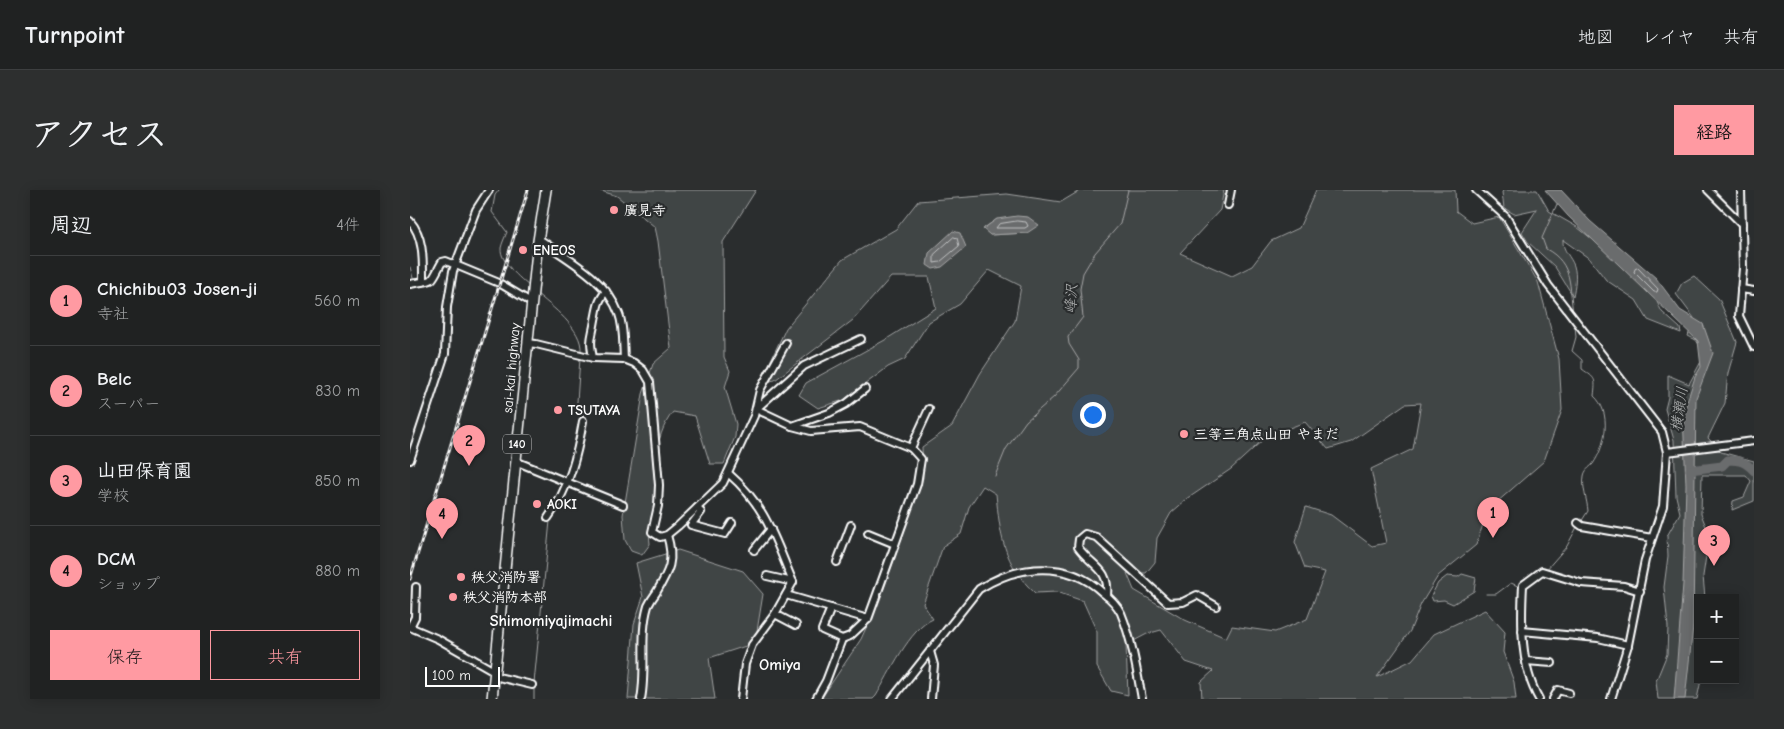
<!DOCTYPE html>
<html lang="ja">
<meta charset="utf-8">
<style>
body{margin:0;font-family:"Comic Neue","Klee One",sans-serif;background:#2d2f2f;color:#f1f3f6}
.controls{position:absolute;right:15px;bottom:15px;display:grid;overflow:hidden;border-radius:0px;box-shadow:0 2px 12px #0003}
.controls button{width:45px;height:45px;display:grid;place-items:center;padding:0;border:0;border-bottom:1px solid #3d3f40;background:#202222;color:#f1f3f6;font:25px sans-serif}
.scale{position:absolute;left:15px;bottom:12px;width:75px;box-sizing:border-box;padding-left:5px;border:2px solid #fff;border-top:0;font-size:14px;line-height:18px;white-space:nowrap;color:#fff;-webkit-text-stroke:4px #2a2d2e;paint-order:stroke}
.you{position:absolute;left:682px;top:224px;width:18px;height:18px;margin:-12px;border:4px solid #fff;border-radius:50%;background:#1a73e8;box-shadow:0 0 0 8px #1a73e833}
.badge{display:grid;place-items:center;width:32px;height:32px;border-radius:50%;background:#ff9aa2;color:#111;font-size:16px;font-weight:700}
.pin{position:absolute;translate:-50% -41px;filter:drop-shadow(0 1px 2px #0008)}
.pin::after{content:'';position:absolute;top:26px;width:18px;height:15px;background:inherit;clip-path:polygon(0 0,100% 0,50% 100%)}
.list{margin:0;padding:0;list-style:none}
h2{display:flex;justify-content:space-between;align-items:center;height:65px;margin:0;padding:0 20px;font-size:21px}
h2 small{font-size:16px;font-weight:400;color:#a2a4a5}
.list li{display:grid;grid-template-columns:32px 1fr auto;gap:15px;align-items:center;box-sizing:border-box;height:90px;padding:0 20px;border-top:1px solid #3d3f40}
.list b{display:block;font-size:19px;white-space:nowrap}
.list p{margin:0;font-size:16px;white-space:nowrap;color:#a2a4a5}
.list em{font-size:16px;font-style:normal;color:#a2a4a5}
.actions{display:flex;gap:10px;padding:15px 20px}
.actions a{flex:1;padding:11px 0;border:1px solid #ff9aa2;border-radius:0px;text-align:center;font-size:18px;color:#ff9aa2}
.actions .main{background:#ff9aa2;color:#111}
.map{position:relative;flex:none;width:1344px;height:509px;overflow:hidden;border-radius:0px}
header{display:flex;align-items:center;gap:30px;box-sizing:border-box;height:70px;padding:0 25px;background:#202222;border-bottom:1px solid #3d3f40}
header strong{font-size:24px}
nav{display:flex;gap:28px;margin-inline-start:auto;font-size:18px}
.intro{display:flex;align-items:center;justify-content:space-between;box-sizing:border-box;height:120px;padding:0 30px}
h1{margin:0;font-size:35px}
.button{padding:12px 22px;border-radius:0px;background:#ff9aa2;color:#111;font-size:18px;font-weight:700}
main{display:flex;gap:30px;padding:0 30px}
aside{flex:1;background:#202222;border-radius:0px;box-shadow:0 2px 12px #0003}
.map>svg:first-child{display:block}
</style>
<header>
<strong>Turnpoint</strong>
<nav><a>地図</a><a>レイヤ</a><a>共有</a></nav>
</header>
<div class="intro"><h1>アクセス</h1><a class="button">経路</a></div>
<main>
<aside>
<h2>周辺<small>4件</small></h2>
<ul class="list">
<li><span class="badge">1</span><div><b>Chichibu03 Josen-ji</b><p>寺社</p></div><em>560 m</em></li>
<li><span class="badge">2</span><div><b>Belc</b><p>スーパー</p></div><em>830 m</em></li>
<li><span class="badge">3</span><div><b>山田保育園</b><p>学校</p></div><em>850 m</em></li>
<li><span class="badge">4</span><div><b>DCM</b><p>ショップ</p></div><em>880 m</em></li>
</ul>
<div class="actions"><a class="main">保存</a><a>共有</a></div>
</aside>
<div class="map">
<svg width="1344" height="509" viewBox="0 0 1344 509">
<rect width="100%" height="100%" fill="#2a2d2e"/>
<filter id="ink" filterUnits="userSpaceOnUse"><feTurbulence type="fractalNoise" baseFrequency=".02" numOctaves="2"/><feDisplacementMap in="SourceGraphic" scale="10" xChannelSelector="R" yChannelSelector="G"/><feConvolveMatrix kernelMatrix="1 2 1 2 8 2 1 2 1" color-interpolation-filters="sRGB"/></filter>
<g filter="url(#ink)">
<g fill="#414445" stroke="#a0a2a2" fill-rule="evenodd">
<path d="M188 0H346L313 52 314 167 320 181 315 197 326 234 325 247 314 274H300L285 226 263 222C242 248 246 284 244 316 243 329 238 341 240 354L232 365 221 361 215 350 213 325 233 204 243 174 261 158 248 51 245 37 207 6Z"/>
<path d="M671 0H814L810 20 770 63 822 86 842 76 861 51 889 38 906 0H1045L1046 21 1062 33 1089 27 1128 92 1149 169 1152 220 1134 271 1078 320 1066 355 1028 386 1011 414 1000 441 967 487 1002 470 1024 444 1075 420 1095 442 1093 462 1104 492 1106 509H792L791 492 803 481 776 472 751 440 737 444 716 455 718 505 701 501 687 477V442L673 411 647 402 625 403C593 374 590 344 586 304L573 296 559 317 551 344 533 356 513 414 523 429C499 439 480 483 466 506L463 509H411L451 449 473 401 513 288 512 257 542 236 570 184 605 131 611 96 579 80 550 114 519 132 495 169 478 177 434 210 408 218 389 205 396 193 475 150 526 118 519 87H481L443 130 365 190 350 193 376 138 432 70 486 39 508 11 597 4 651 12ZM587 29 617 43 580 45 574 38ZM1011 213 1003 259 961 279 976 353 962 356 921 325 896 317 885 352 895 378 915 382 897 429 865 442 822 436 816 448 775 430 724 400 717 383H736L745 372 747 348 761 323 777 309 821 279 856 247 895 232 918 259 941 252 995 214Z"/>
<path d="M1094 0H1127L1139 21 1167 37 1238 94 1252 122 1270 138 1271 143 1238 130 1226 110 1196 90 1180 69 1153 50C1152 60 1161 67 1164 76 1167 86 1165 96 1163 106L1145 77 1118 52 1112 42 1127 19 1104 24 1094 18 1092 2Z"/>
<polygon points="1284,86 1309,109 1327,152 1318,183 1315,213 1298,248 1311,262 1344,271 1344,311 1322,320 1323,311 1334,307 1341,291 1336,285 1292,285 1291,324 1297,339 1298,353 1293,386 1295,408 1288,408 1288,490 1291,490 1287,509 1248,509 1246,491 1257,464 1258,437 1254,397 1258,366 1257,346 1270,323 1266,306 1264,250 1255,219 1258,207 1258,185 1279,194 1295,164 1286,150 1278,146 1284,128 1266,104 1272,93"/>
<polygon points="268,360 333,381 353,404 345,453 299,468 305,509 218,509 224,434 233,407 226,373"/>
<polygon points="1052,384 1066,388 1064,401 1043,414 1034,410 1023,411 1021,406 1028,393 1037,386 1048,387"/>
</g>
<g fill="#6a6c6d" stroke="#a6a7a7">
<polygon points="1135,0 1151,0 1180,31 1246,88 1270,120 1293,134 1303,163 1286,208 1283,436 1275,509 1264,509 1273,394 1276,295 1273,224 1285,187 1291,177 1288,151 1158,26"/>
<polygon points="607,26 618,27 629,35 617,43 580,45 573,39 587,29"/>
<polygon points="543,41 550,43 556,57 532,77 523,79 517,75 519,63"/>
</g>
<g fill="none" stroke-linecap="round" stroke-linejoin="round">
<g stroke="#c3c4c5" stroke-width="1">
<polygon points="607,31 616,32 618,36 615,38 586,38 589,34"/>
<polygon points="544,47 547,48 549,56 530,72 524,73 524,65"/>
<polygon points="1228,78 1248,99 1247,102 1244,102 1224,82 1225,79"/>
</g>
<g stroke="#a6a7a7" stroke-width="1">
<path d="M89 0 85 5 82 22 97 42C95 47 92 53 91 58 90 72 110 88 120 97"/>
<path d="M1147 14 1132 48 1136 59C1164 74 1159 97 1163 123"/>
<polyline points="0,77 3,88"/>
<path d="M126 103C141 116 173 139 171 161"/>
<path d="M1165 135 1166 147 1162 161 1172 170V179C1186 189 1186 188 1184 206 1202 222 1196 255 1183 274 1179 278 1175 280 1174 286 1172 298 1177 309 1178 321L1171 332"/>
<polyline points="170,168 167,212 175,229"/>
<polyline points="165,280 172,255"/>
<polyline points="585,286 596,259 616,231 644,207 669,178 669,170 659,154 658,147 673,127 670,99 673,83 685,63 710,34 718,0"/>
<polyline points="142,327 159,296"/>
<polyline points="1136,380 1157,356 1167,337"/>
<polyline points="1076,404 1086,404 1101,393 1110,397"/>
<polyline points="124,493 140,331"/>
<polyline points="124,509 124,497"/>
</g>
<path stroke="#6a6c6d" stroke-width="9" d="M1280 280 1312 276 1318 270C1330 270 1336 272 1344 281"/>
<g stroke="#fff" stroke-width="10">
<g id="minor">
<polyline points="1066,0 1096,27 1138,95 1252,242 1257,262 1253,316 1235,370 1218,455 1201,509"/>
<polyline points="1298,0 1332,34"/>
<polyline points="1331,0 1333,78 1329,126 1344,157"/>
<polyline points="818,15 821,0"/>
<path d="M0 31C14 47 13 71 13 91"/>
<path d="M128 51H132C160 71 196 89 209 124 214 137 213 155 214 169"/>
<path d="M0 94C27 89 19 95 32 72L36 71 89 93 121 112"/>
<polyline points="1331,99 1344,101"/>
<polyline points="117,153 126,154 183,168 214,169 224,173 233,180 240,192 249,295 248,316 242,342 250,347 257,345 268,336 313,293 344,226 350,200 376,153"/>
<path d="M183 168C179 147 182 149 185 130 188 116 187 113 196 101"/>
<polyline points="346,219 382,236 401,241 450,237 501,258 511,269 507,294 458,429 440,446 432,449 416,491 406,509"/>
<polyline points="346,219 394,176 451,149"/>
<polyline points="382,236 419,223 436,214 455,199"/>
<polyline points="501,258 519,219"/>
<polyline points="1257,262 1344,251"/>
<polyline points="0,270 35,164 37,117 43,81 66,20 79,0"/>
<polyline points="105,271 213,315"/>
<path d="M318 283C356 316 364 347 383 392L365 424 342 455 335 474 331 509"/>
<polyline points="287,318 291,322 281,335 315,344 322,333"/>
<path d="M138 328C159 298 167 267 173 231"/>
<polyline points="1168,333 1172,336 1242,348"/>
<polyline points="458,343 485,354"/>
<polyline points="344,360 361,339"/>
<polyline points="427,372 441,335"/>
<polyline points="357,386 383,392"/>
<polyline points="376,405 458,429"/>
<path d="M697 406C700 378 682 377 668 357L669 349 675 344 686 347 758 413 773 412 787 405 806 416"/>
<polyline points="421,418 412,440 432,449"/>
<polyline points="365,424 386,435"/>
<polyline points="0,437 28,449 84,481"/>
<polyline points="0,437 5,427 6,397"/>
<polyline points="1112,441 1188,448 1218,455"/>
<polyline points="520,461 524,475 521,509"/>
<polyline points="1116,471 1142,473"/>
<polyline points="84,486 122,495"/>
<path d="M231 509C237 479 229 446 238 416 240 412 243 407 246 403 259 381 265 371 257 345"/>
<path d="M482 509 569 399C608 374 658 370 693 403 700 408 707 415 711 423 722 450 727 481 732 509"/>
<path d="M1129 509C1110 476 1111 432 1113 395L1132 381 1171 393 1214 396 1230 401"/>
<polyline points="1143,509 1148,500 1159,503"/>
</g>
</g>
<g stroke="#fff" stroke-width="12">
<polyline id="highway" points="82,509 128,51 136,0"/>
</g>
<use href="#minor" stroke="#2a2d2e" stroke-width="6"/>
<use href="#highway" stroke="#2a2d2e" stroke-width="9"/>
<g stroke="#fff" stroke-width="3">
<polyline id="rail" points="0,389 118,0"/>
</g>
<use href="#rail" stroke="#2a2d2e" stroke-width="1" stroke-dasharray="4" stroke-linecap="butt"/>
</g>
</g>
<g fill="#ff9aa2" stroke="#2a2d2e" stroke-width="2">
<circle cx="204" cy="20" r="5"/>
<circle cx="113" cy="60" r="5"/>
<circle cx="148" cy="220" r="5"/>
<circle cx="774" cy="244" r="5"/>
<circle cx="127" cy="314" r="5"/>
<circle cx="51" cy="387" r="5"/>
<circle cx="43" cy="407" r="5"/>
</g>
<g text-anchor="middle" stroke-width="4.5" stroke-linejoin="round" paint-order="stroke">
<rect fill="#2a2d2e" stroke="#bfc0c0" stroke-width="1" x="93" y="244.5" width="28" height="19" rx="4"/>
<g font-size="12" font-weight="bold" fill="#fff">
<text x="107" y="258">140</text>
</g>
<g font-size="14" font-weight="bold" fill="#fff" stroke="#2a2d2e" text-anchor="start">
<text x="214" y="25">廣見寺</text>
<text x="123" y="65">ENEOS</text>
<text x="158" y="225">TSUTAYA</text>
<text x="784" y="249">三等三角点山田 やまだ</text>
<text x="137" y="319">AOKI</text>
<text x="61" y="392">秩父消防署</text>
<text x="53" y="412">秩父消防本部</text>
</g>
<g font-size="14" fill="#fff" stroke="#2a2d2e">
<text transform="translate(101 178) rotate(-85)" y="5">sai-kai highway</text>
</g>
<g font-size="15" font-style="italic" fill="#b4b6b6" stroke="#2a2d2e">
<text transform="translate(661 109) rotate(-87)" y="5">峰沢</text>
<text transform="translate(1269 219) rotate(-81)" y="5">横瀬川</text>
</g>
<g font-size="16" font-weight="bold" fill="#fff" stroke="#2a2d2e">
<text x="141" y="436">Shimomiyajimachi</text>
<text x="370" y="480">Omiya</text>
</g>
</g>
</svg>
<div class="controls">
<button>+</button>
<button>−</button>
</div>
<div class="scale">100 m</div>
<div class="you"></div>
<div class="pin badge" style="left:1083px;top:348px">1</div>
<div class="pin badge" style="left:59px;top:276px">2</div>
<div class="pin badge" style="left:1304px;top:376px">3</div>
<div class="pin badge" style="left:32px;top:349px">4</div>
</div>
</main>
